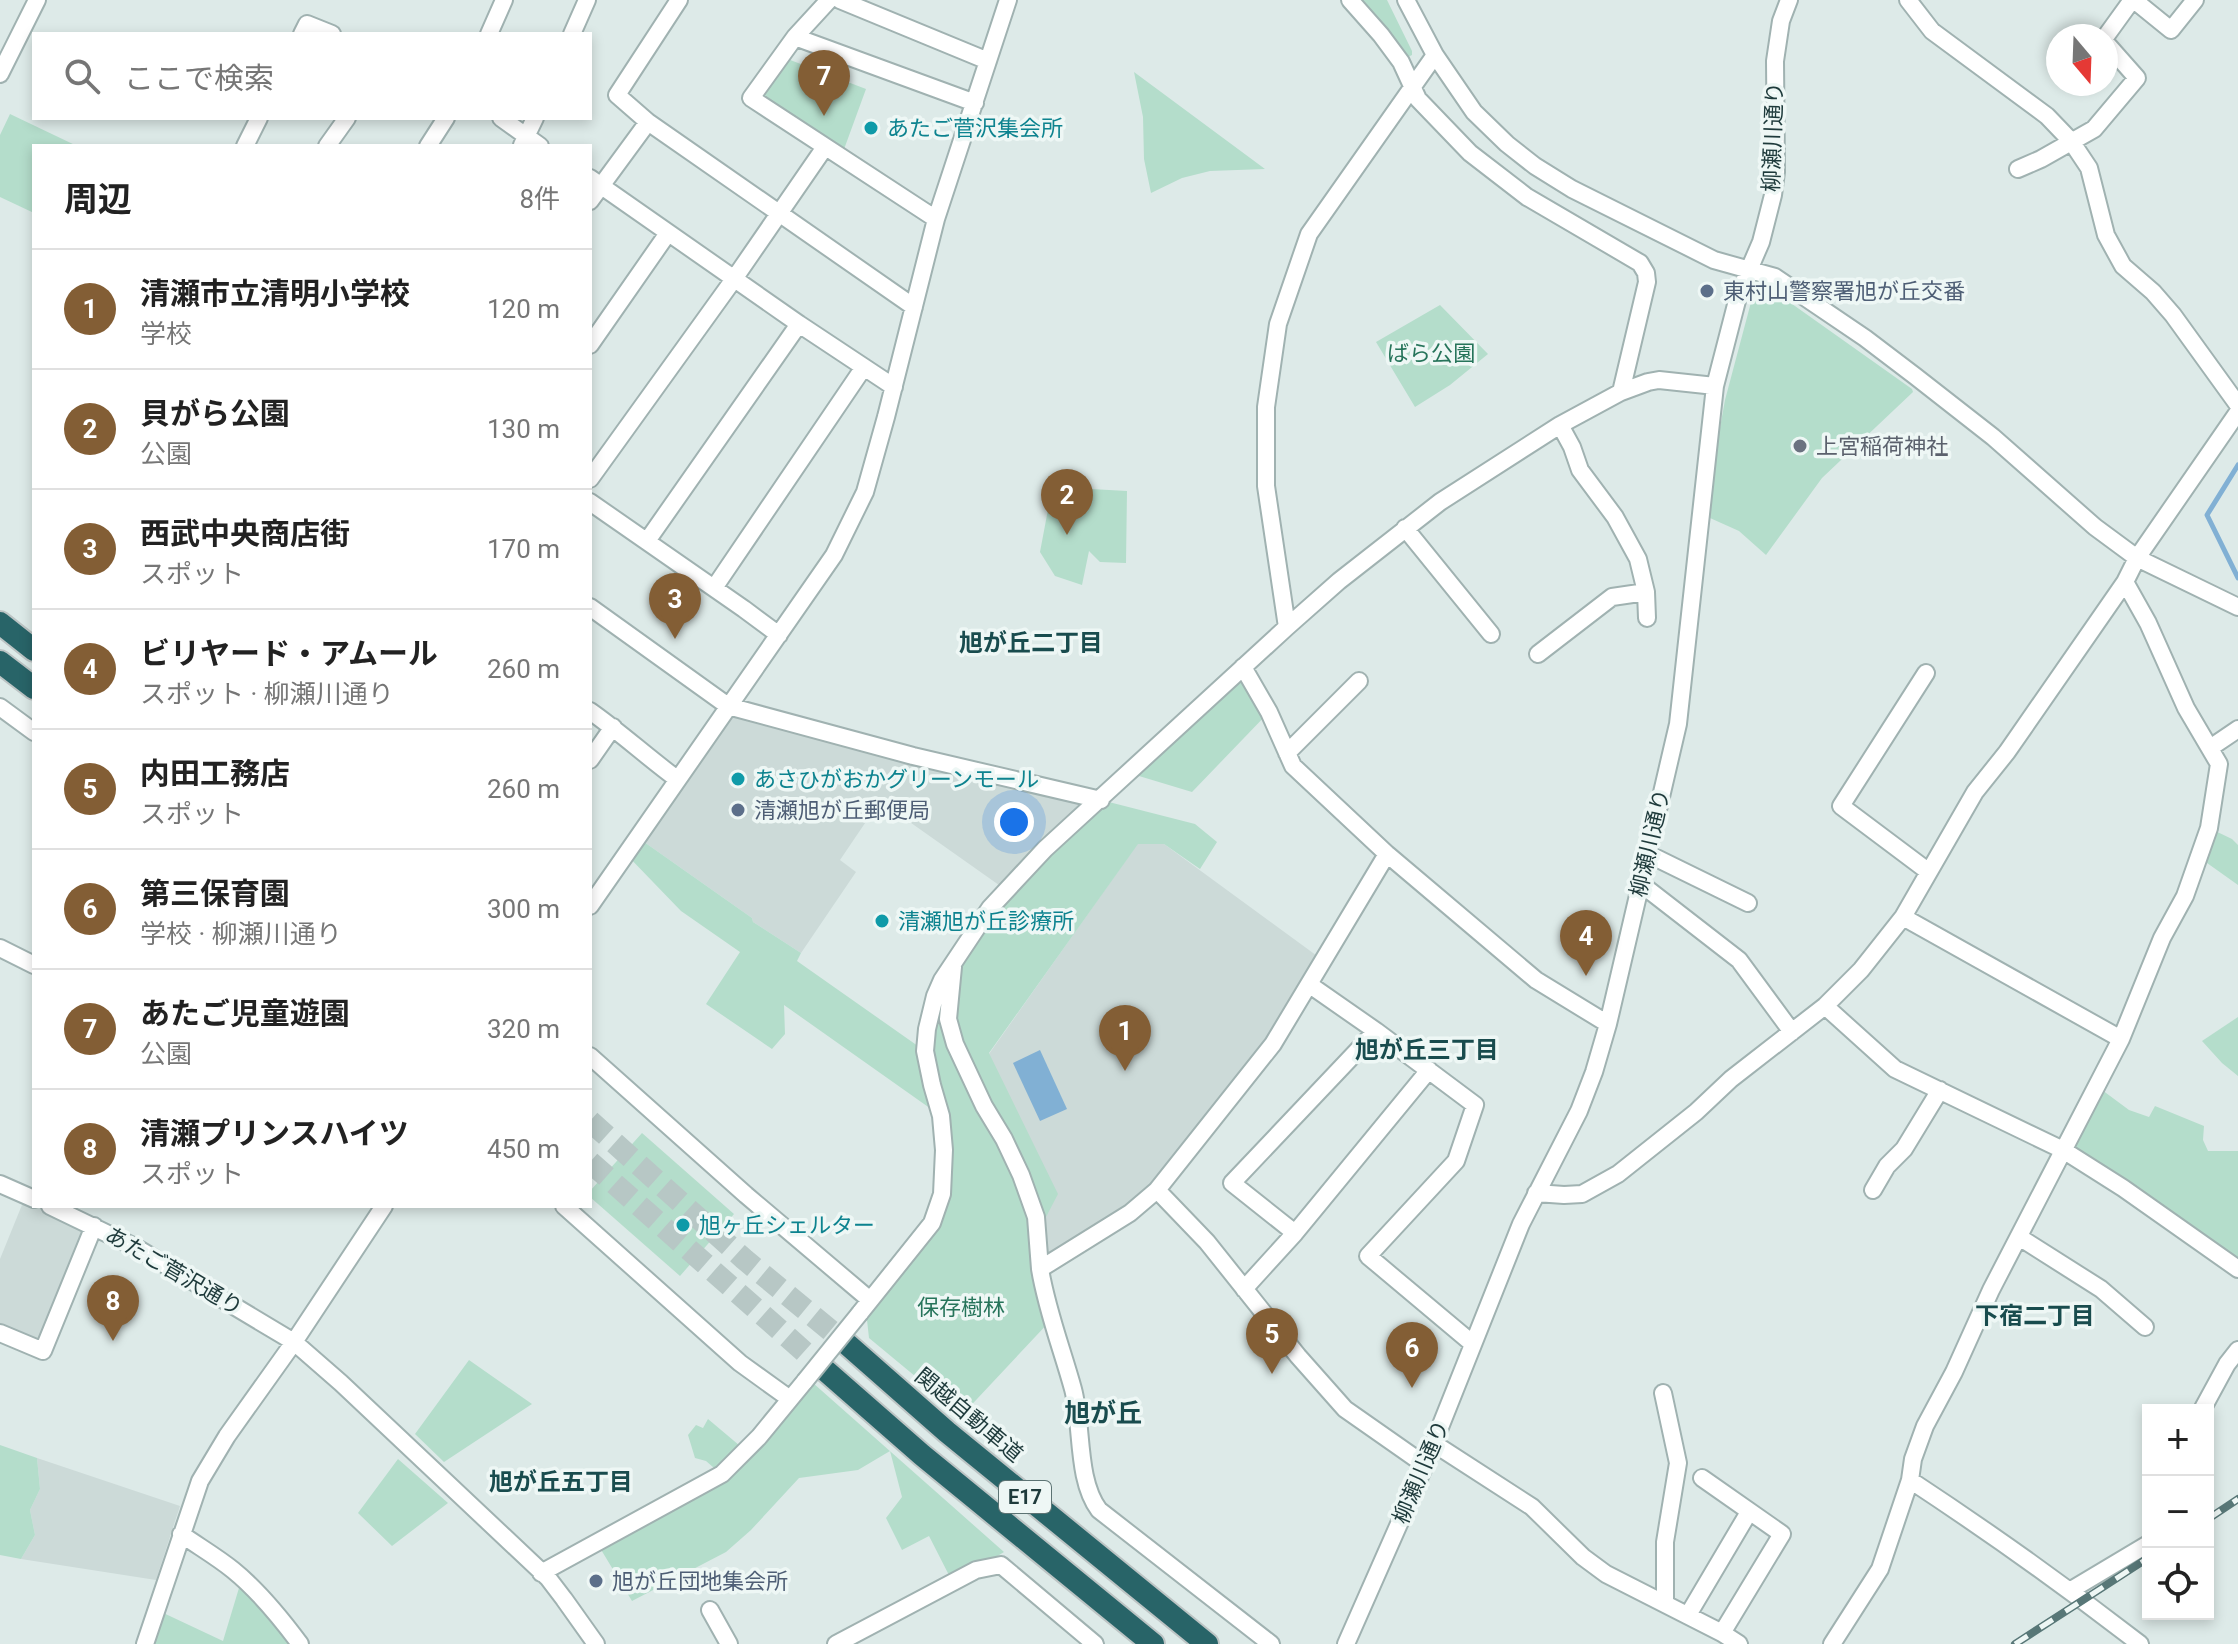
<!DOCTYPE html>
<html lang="ja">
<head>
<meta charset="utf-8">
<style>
  body { margin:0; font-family:Roboto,"Noto Sans JP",sans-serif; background:#f2f2f2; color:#222 }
  .controls { position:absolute; right:24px; bottom:24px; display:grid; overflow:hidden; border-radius:0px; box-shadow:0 4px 12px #0003 }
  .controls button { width:72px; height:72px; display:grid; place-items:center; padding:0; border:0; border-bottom:2px solid #e0e0e0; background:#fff; color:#222; font:40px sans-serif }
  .compass { position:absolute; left:2046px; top:24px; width:72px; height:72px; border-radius:50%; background:#fff; box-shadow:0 4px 12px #0003; rotate:161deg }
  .you { position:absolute; left:1014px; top:822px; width:28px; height:28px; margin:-20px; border:6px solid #fff; border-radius:50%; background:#1a73e8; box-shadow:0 0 0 12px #1a73e833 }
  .badge { display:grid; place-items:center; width:52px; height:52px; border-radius:50%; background:#835e35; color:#fff; font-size:26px; font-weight:700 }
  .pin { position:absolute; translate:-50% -66px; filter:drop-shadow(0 2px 4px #0008) }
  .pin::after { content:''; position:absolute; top:42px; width:28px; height:24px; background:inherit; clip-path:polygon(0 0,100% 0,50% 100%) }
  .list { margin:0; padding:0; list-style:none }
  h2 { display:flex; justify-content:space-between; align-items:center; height:104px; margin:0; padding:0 32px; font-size:34px }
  h2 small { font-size:26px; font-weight:400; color:#767676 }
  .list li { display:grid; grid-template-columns:52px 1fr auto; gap:24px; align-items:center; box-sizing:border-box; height:120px; padding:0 32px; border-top:2px solid #e0e0e0 }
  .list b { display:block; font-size:30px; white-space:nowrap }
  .list p { margin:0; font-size:26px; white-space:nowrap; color:#767676 }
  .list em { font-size:26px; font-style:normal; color:#767676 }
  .icon { flex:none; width:44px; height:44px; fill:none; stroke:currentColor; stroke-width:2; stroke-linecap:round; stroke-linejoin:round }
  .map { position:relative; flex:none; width:2238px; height:1644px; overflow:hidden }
  .search { position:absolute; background:#fff; box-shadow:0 4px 12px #0003; left:32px; top:32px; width:560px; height:88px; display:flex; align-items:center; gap:20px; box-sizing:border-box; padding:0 28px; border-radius:0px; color:#767676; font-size:30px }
  .panel { position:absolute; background:#fff; box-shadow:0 4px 12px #0003; left:32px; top:144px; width:560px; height:1064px; border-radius:0px }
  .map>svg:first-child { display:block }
  .built { fill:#ccdad8 }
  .green { fill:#b4ddcb }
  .water { fill:#81b0d4 }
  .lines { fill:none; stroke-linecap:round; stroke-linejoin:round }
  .stream { stroke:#81b0d4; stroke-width:5 }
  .highway-tunnel { stroke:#b7c7c5; stroke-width:22; stroke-dasharray:22 11; stroke-linecap:butt }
  .minor-casing { stroke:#a0b2b1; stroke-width:20 }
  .highway-casing { stroke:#bcc4c4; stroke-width:26 }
  .minor { stroke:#fff; stroke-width:16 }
  .highway { stroke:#286468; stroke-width:22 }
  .rail-casing { stroke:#587777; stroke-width:8 }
  .rail { stroke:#eef7f5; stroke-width:5; stroke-dasharray:15; stroke-linecap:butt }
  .minor-bridge-casing { stroke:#a0b2b1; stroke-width:20; stroke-linecap:butt }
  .minor-bridge { stroke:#fff; stroke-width:16 }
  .culture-dot { fill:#0f9aa8; stroke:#eef7f5; stroke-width:3 }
  .service-dot { fill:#5c6f8a; stroke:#eef7f5; stroke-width:3 }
  .worship-dot { fill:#6b7280; stroke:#eef7f5; stroke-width:3 }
  .labels { text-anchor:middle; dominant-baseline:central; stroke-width:7; stroke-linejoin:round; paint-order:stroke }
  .shield { fill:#eef7f5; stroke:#5c7373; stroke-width:2 }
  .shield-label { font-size:20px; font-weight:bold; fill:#1e3a3b }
  .culture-label { font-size:22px; fill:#0d838f; stroke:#eef7f5; text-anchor:start }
  .street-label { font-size:22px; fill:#1e3a3b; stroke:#eef7f5 }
  .service-label { font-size:22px; fill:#4e5e75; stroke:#eef7f5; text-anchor:start }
  .park-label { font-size:22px; fill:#26745a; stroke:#eef7f5 }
  .worship-label { font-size:22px; fill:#5b616d; stroke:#eef7f5; text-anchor:start }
  .neighbourhood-label { font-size:24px; font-weight:bold; fill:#194c4e; stroke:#eef7f5 }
  .quarter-label { font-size:26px; font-weight:bold; fill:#194c4e; stroke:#eef7f5 }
</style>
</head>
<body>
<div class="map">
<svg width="2238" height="1644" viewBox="0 0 2238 1644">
  <rect width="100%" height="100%" fill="#ddeae8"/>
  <path class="built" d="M734,703L1101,800L1006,890L880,801L840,860L856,872L801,953L753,922L752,918L637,837Z
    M1138,843L1164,844L1324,961L1157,1190L1040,1269L989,1054Z
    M26,1195L34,1206H50L94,1226L43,1351L0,1333V1259Z
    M37,1458L180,1506L156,1580L21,1559L35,1535L30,1510L40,1489Z"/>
  <path class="green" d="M1359,0H1387L1412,51V55L1408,57L1390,32Z
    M785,58L866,89L843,152L764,98L762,90Z
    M1134,72L1265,169L1210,171L1182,178L1151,193L1144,159L1143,117Z
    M10,114L77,146H34V213L0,197V135Z
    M1764,284L1912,389L1913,392L1822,478L1766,555L1739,531L1710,518L1716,450L1725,400L1754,291Z
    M1440,305L1488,354L1450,385L1415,407L1376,342Z
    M1053,483L1091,489L1127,491L1126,563L1100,562L1089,551L1082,585L1055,576L1040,552Z
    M1243,667L1269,712L1192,792L1129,773Z
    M1101,800L1195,824L1217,842L1200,869L1164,844H1138L989,1053L1058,1194L1046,1217H1037L1051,1320L962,1415L869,1338L867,1320L860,1313L932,1223L941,1116L784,1005L785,1034L772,1049L706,1004L740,952L681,911L625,853L637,837L752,918L753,922L801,953L797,961L925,1051L927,1029L990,908Z
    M2209,828L2232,839L2238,845V885L2200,858Z
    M2238,1017V1076L2222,1063L2202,1041Z
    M2098,1087L2129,1110L2149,1117L2155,1106L2204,1126L2203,1140L2208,1151H2238V1269L2063,1150Z
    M642,1133L734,1214L680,1276L590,1197V1191Z
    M469,1360L532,1404L444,1462L415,1434Z
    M805,1381L813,1383L1004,1552L953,1583L929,1536L902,1550L886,1518L902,1497L890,1451L858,1470L799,1478L751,1530L726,1552L632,1601L597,1543L721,1474L706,1461L695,1458L688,1435L696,1425L703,1428L708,1419L746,1451Z
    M0,1445L37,1458L40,1489L30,1510L35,1535L21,1559L0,1555Z
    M398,1459L448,1503L392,1546L358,1513Z
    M242,1578L300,1644H145L157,1610L223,1641Z"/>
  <path class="water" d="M1040,1050L1067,1109L1040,1121L1013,1063Z"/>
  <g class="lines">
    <path class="stream" d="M2238,465L2207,515L2238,578"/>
    <path class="highway-tunnel" d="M590,1121L744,1259L848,1345
      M590,1162L826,1371"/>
    <defs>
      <path id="minor" d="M679,0L617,95L648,122L914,307
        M829,0L795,37L751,98L936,219
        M840,0L988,61
        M1350,0L1381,35L1401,62L1418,99L1470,153L1527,197L1640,263L1646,273L1647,282L1621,392
        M1406,0L1435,55L1474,112L1507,144L1535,166L1572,189L1714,260L1775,277L1865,338L1915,376L1993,437L2095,527L2137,558L2238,607
        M1908,0L1932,31L2047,116L2071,141L2089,168L2106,235L2123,266L2153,292L2173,315L2238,405
        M2134,0L2171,30L2195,0
        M302,34L307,24L332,34
        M489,34L504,0
        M572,34L587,0
        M2106,36L2132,0
        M795,37L975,103
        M0,74L37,0
        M501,118L540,146
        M522,145L535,118
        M245,146L259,118
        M327,146L347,118
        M428,146L446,118
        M2018,169L2041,159L2094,129L2137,78L2106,43
        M590,178L799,324L894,387
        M590,201L648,122
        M590,345L668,233
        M1560,425L1572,447L1580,470L1615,517L1638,559L1646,592L1647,618
        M590,479L734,279L825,147
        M590,502L744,609L779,635
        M1405,528L1491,634
        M647,541L799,324
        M714,588L864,367
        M590,607L728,706L913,756L1101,800
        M1287,627L1266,486V407L1278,324L1309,234L1435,55
        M1538,654L1612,597L1646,592
        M1243,667L1269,712L1293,766L1387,854L1536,980L1608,1024
        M1926,673L1841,806L1929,872
        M0,707L34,732
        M590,711C620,732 647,757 677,779
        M2210,748L2238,729
        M1287,753L1359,681
        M590,760L613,727
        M1648,854L1748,903
        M1641,884L1739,960L1792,1032
        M590,906L834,555L865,492L886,417L936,219L1008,0
        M1903,917L2121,1039
        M0,948L34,965
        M953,967L948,1019L955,1044L984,1106L1004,1139L1021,1175L1036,1217L1040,1269
        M1310,985L1376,1031L1475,1105L1456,1161L1368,1256L1473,1344
        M1825,1006L1895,1069L2063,1150L2123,1188L2238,1269
        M590,1056L746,1195L870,1300
        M0,1184L34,1199
        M1157,1190L1207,1242L1298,1356L1345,1409L1425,1465
        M1873,1190L1887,1166L1904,1149L1940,1090
        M1536,1193L1564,1195L1582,1194L1618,1174L1696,1112L1731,1079L1825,1006L1861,970L1903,917L1975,792L2007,752L2125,582L2137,558L2238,412
        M50,1206L137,1248L294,1342L341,1383L548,1578L564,1599L596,1644
        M564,1206L740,1363L790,1399
        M1295,1233L1232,1183L1376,1031
        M2019,1237L2101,1289L2145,1327
        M1244,1289L1295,1233L1429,1070
        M860,1313L932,1223L942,1194L944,1150L941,1116L932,1085L925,1051L927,1029L935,996L942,980L990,908L1045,849L1287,627L1339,581L1440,502L1560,425L1621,392L1648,382L1659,380L1715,386
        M0,1333L43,1351L94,1226
        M1663,1393L1678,1463L1665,1542V1604
        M2202,1410L2227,1364L2238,1350
        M1433,1443L1532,1507L1583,1557L1606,1574L1722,1633L1739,1644
        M1702,1478L1782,1534L1722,1633
        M1910,1480C1989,1532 2065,1586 2140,1644
        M181,1534C198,1546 217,1557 233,1570C259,1591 280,1617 300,1644
        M541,1573L722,1474L759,1437L805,1381
        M2071,1590L2148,1544
        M710,1610L729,1644
        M1688,1615L1749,1512
        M145,1644L200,1481L227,1436L294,1342L384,1206
        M836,1644L976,1570L1001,1565L1095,1644
        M1271,1644L1099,1510C1076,1479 1083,1426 1073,1389C1062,1349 1047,1311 1040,1269L1130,1213L1157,1190L1273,1044L1387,854
        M1346,1644L1425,1465L1521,1224L1579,1111L1594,1072L1608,1024L1678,724L1715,386L1739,293L1761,242L1773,195L1776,172L1775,61L1781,21L1789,0
        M1832,1644L1880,1569L1910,1480L1913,1459L1925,1426L1954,1372L1991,1290L2121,1039L2162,938L2185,896L2209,828L2219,764L2186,708L2148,623L2125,582"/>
      <path id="highway" d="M0,623L34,650
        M0,662L34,688
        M848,1345L947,1432L1207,1644
        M826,1371L922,1455L1153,1644"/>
    </defs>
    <use href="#minor" class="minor-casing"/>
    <use href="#highway" class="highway-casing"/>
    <use href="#minor" class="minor"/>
    <use href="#highway" class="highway"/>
    <defs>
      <path id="rail" d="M2208,1519L2238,1499
        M2015,1644L2148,1558"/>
    </defs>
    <use href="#rail" class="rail-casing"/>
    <use href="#rail" class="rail"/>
    <defs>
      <path id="minor-bridge" d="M805,1381L860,1313"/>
    </defs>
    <use href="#minor-bridge" class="minor-bridge-casing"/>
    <use href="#minor-bridge" class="minor-bridge"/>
  </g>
  <g class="culture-dot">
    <circle cx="871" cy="128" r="8"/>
    <circle cx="738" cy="779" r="8"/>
    <circle cx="882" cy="921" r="8"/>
    <circle cx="683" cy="1225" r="8"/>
  </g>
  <g class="service-dot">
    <circle cx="1707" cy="291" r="8"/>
    <circle cx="738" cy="810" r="8"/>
    <circle cx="596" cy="1581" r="8"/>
  </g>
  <circle class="worship-dot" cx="1800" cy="446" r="8"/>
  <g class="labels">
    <rect class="shield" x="999" y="1481" width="52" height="32" rx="6"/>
    <g class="shield-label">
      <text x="1025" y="1497">E17</text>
    </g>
    <g class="culture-label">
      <text x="887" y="128">あたご菅沢集会所</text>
      <text x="754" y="779">あさひがおかグリーンモール</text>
      <text x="898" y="921">清瀬旭が丘診療所</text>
      <text x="699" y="1225">旭ヶ丘シェルター</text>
    </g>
    <g class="street-label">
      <text transform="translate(1773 137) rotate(-88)">柳瀬川通り</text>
      <text transform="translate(1650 843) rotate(-77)">柳瀬川通り</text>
      <text transform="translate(174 1271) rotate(30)">あたご菅沢通り</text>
      <text transform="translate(969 1415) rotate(40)">関越自動車道</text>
      <text transform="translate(1421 1472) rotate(-67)">柳瀬川通り</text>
    </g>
    <g class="service-label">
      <text x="1723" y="291">東村山警察署旭が丘交番</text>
      <text x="754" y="810">清瀬旭が丘郵便局</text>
      <text x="612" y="1581">旭が丘団地集会所</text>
    </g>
    <g class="park-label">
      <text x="1431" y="353">ばら公園</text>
      <text x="961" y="1307">保存樹林</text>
    </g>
    <g class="worship-label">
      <text x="1816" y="446">上宮稲荷神社</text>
    </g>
    <g class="neighbourhood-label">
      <text x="1031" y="643">旭が丘二丁目</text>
      <text x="1427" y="1050">旭が丘三丁目</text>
      <text x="2035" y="1316">下宿二丁目</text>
      <text x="561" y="1482">旭が丘五丁目</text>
    </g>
    <g class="quarter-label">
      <text x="1103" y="1413">旭が丘</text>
    </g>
  </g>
</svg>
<div class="controls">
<button>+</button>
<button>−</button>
<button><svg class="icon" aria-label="locate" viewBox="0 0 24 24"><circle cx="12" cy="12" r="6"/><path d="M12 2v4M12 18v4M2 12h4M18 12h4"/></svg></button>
</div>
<svg class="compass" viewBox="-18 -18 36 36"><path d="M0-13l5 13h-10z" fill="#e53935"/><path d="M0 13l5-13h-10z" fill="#767676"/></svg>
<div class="you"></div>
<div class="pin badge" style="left:1125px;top:1071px">1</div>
<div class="pin badge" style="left:1067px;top:535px">2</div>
<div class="pin badge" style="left:675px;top:639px">3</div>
<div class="pin badge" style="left:1586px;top:976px">4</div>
<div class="pin badge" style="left:1272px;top:1374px">5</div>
<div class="pin badge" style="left:1412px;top:1388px">6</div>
<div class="pin badge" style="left:824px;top:116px">7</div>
<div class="pin badge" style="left:113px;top:1341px">8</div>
<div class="search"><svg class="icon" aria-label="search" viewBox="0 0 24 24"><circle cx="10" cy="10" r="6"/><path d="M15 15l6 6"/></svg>ここで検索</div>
<section class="panel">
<h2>周辺<small>8件</small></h2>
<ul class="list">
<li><span class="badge">1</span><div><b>清瀬市立清明小学校</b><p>学校</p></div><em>120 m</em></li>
<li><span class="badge">2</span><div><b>貝がら公園</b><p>公園</p></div><em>130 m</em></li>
<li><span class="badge">3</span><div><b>西武中央商店街</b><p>スポット</p></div><em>170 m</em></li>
<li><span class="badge">4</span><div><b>ビリヤード・アムール</b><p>スポット · 柳瀬川通り</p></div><em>260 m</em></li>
<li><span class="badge">5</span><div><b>内田工務店</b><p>スポット</p></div><em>260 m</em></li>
<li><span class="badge">6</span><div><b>第三保育園</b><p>学校 · 柳瀬川通り</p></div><em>300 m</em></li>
<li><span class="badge">7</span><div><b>あたご児童遊園</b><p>公園</p></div><em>320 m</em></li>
<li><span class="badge">8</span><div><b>清瀬プリンスハイツ</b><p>スポット</p></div><em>450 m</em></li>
</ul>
</section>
</div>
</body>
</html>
